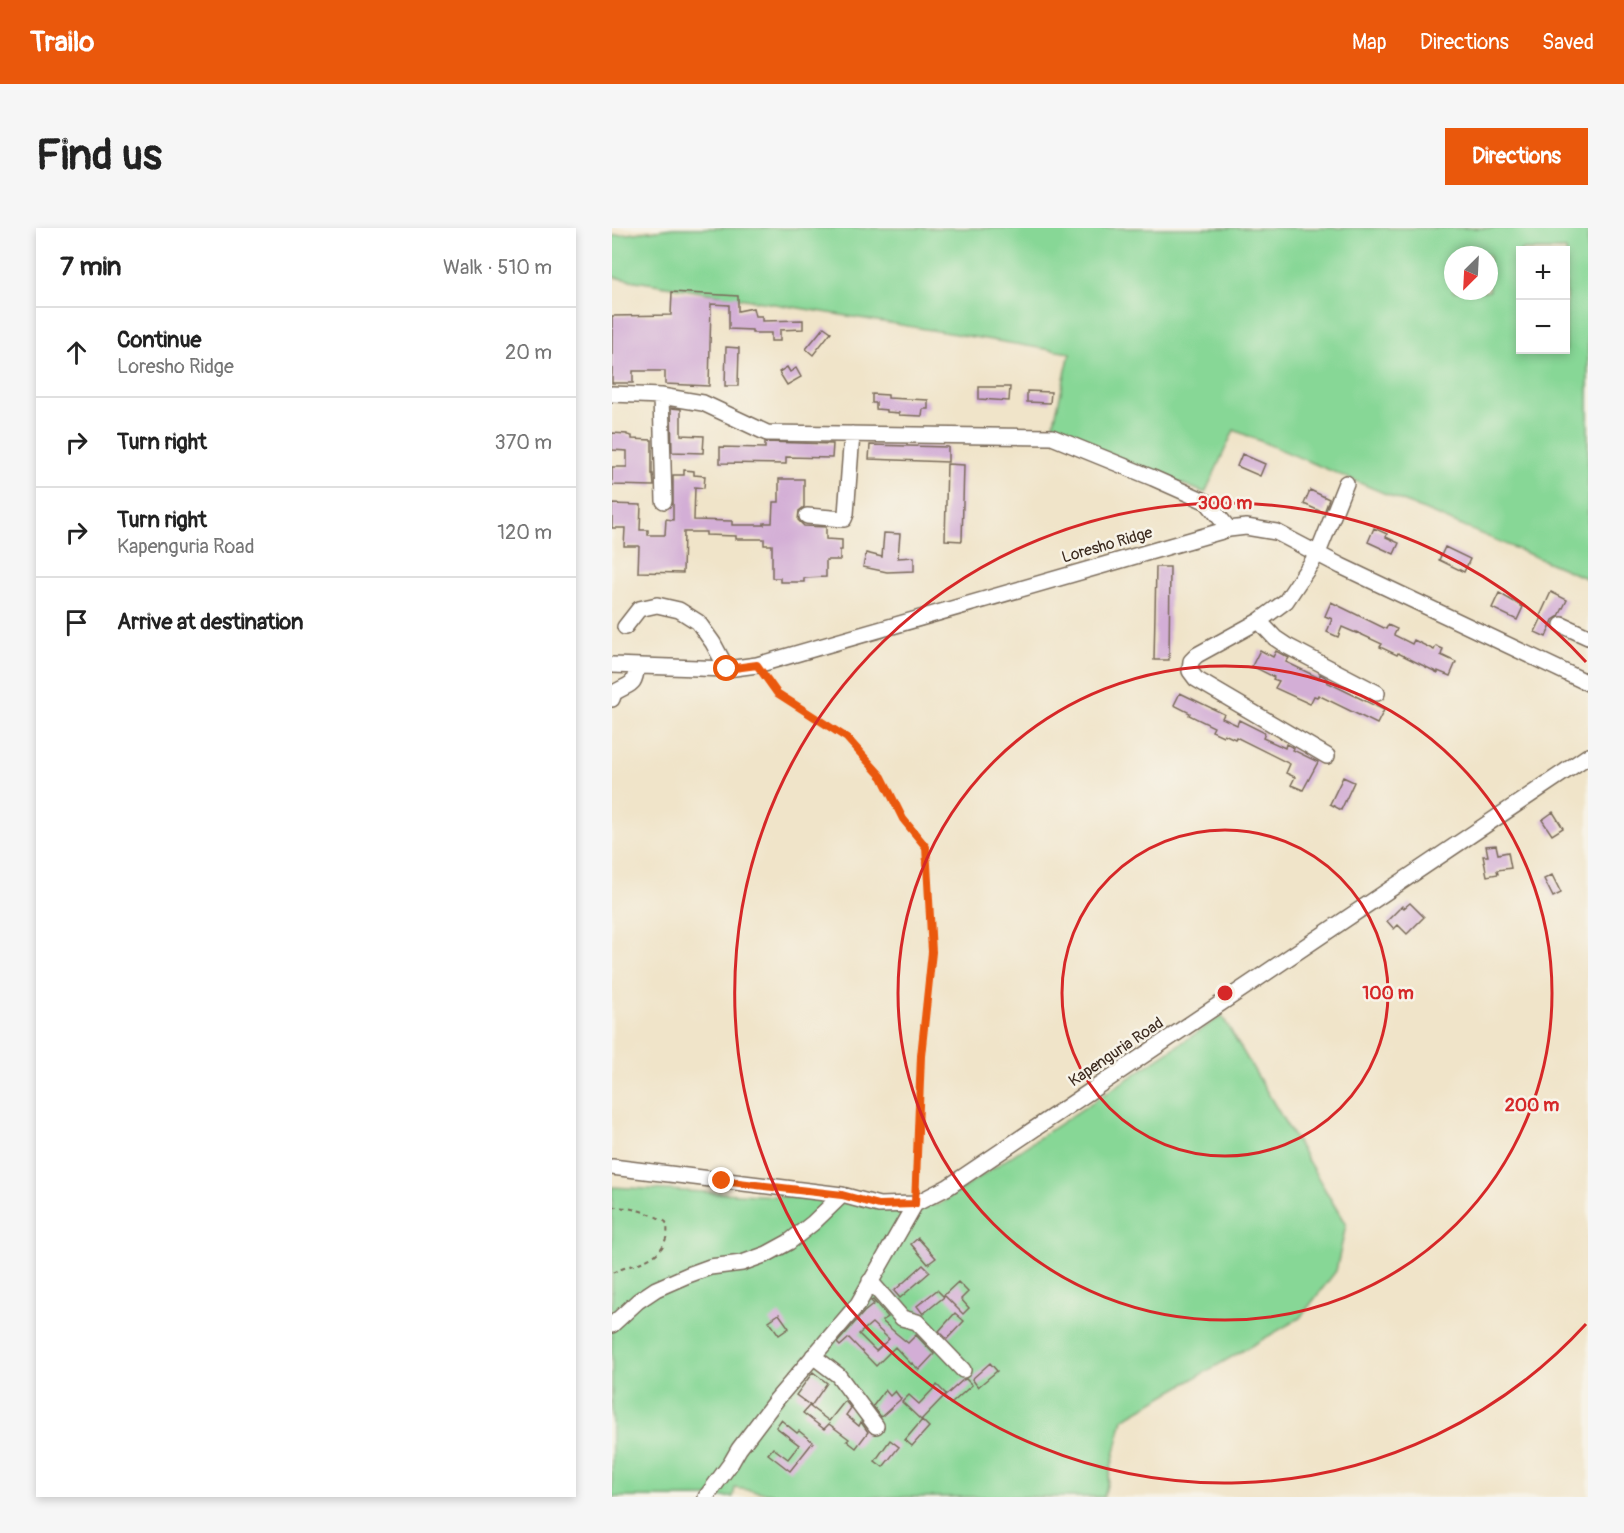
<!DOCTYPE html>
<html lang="en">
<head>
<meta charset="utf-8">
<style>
  body { margin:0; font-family:Pangolin,sans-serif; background:#f6f6f6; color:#222 }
  .controls { position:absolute; right:18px; top:18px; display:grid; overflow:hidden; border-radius:0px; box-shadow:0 3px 9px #0003 }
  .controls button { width:54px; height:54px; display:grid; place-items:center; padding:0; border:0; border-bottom:2px solid #e0e0e0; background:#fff; color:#222; font:30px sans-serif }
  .compass { position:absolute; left:832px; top:18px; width:54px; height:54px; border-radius:50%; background:#fff; box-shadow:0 3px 9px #0003; rotate:204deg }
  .stop { position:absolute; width:18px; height:18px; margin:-14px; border:4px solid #ea580c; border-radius:50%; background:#fff }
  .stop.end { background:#ea580c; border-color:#fff; box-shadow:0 2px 6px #0008 }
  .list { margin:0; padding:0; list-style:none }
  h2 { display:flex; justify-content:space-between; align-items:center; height:78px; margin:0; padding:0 24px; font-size:26px }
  h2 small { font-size:20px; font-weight:400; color:#767676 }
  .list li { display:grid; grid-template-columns:39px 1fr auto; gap:18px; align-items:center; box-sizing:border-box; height:90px; padding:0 24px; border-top:2px solid #e0e0e0 }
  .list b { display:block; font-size:22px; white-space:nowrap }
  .list p { margin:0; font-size:20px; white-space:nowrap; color:#767676 }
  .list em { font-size:20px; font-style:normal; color:#767676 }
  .icon { flex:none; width:33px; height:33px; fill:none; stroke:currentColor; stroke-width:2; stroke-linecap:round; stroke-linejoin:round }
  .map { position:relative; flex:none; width:976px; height:1269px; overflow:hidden; border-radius:0px }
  header { display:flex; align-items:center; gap:36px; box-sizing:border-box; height:84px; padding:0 30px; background:#ea580c; color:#fff }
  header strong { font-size:28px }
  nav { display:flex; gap:33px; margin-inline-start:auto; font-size:21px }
  .intro { display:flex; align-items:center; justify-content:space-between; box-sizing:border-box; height:144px; padding:0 36px }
  h1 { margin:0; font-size:42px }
  .button { padding:15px 27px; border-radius:0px; background:#ea580c; color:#fff; font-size:21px; font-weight:700 }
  main { display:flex; gap:36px; padding:0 36px }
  aside { flex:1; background:#fff; border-radius:0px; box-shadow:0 3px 9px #0003 }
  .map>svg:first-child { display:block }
  .green { fill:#87d796; stroke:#61805a; stroke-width:1.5; fill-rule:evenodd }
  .building { fill:#d3aed6; fill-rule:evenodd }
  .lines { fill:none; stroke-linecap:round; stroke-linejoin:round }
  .minor-casing { stroke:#7a6b5a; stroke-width:18 }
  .path { stroke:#7a6b5a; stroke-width:2; stroke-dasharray:4.5 4.5; stroke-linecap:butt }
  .minor { stroke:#fff; stroke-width:15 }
  .route { stroke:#ea580c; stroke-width:8 }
  .ring { fill:none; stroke:#d62828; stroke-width:3 }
  .labels { text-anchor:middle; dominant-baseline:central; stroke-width:5; stroke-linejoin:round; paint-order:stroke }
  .street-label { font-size:16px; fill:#3b2a1e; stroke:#f7f3e8 }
  .centre { fill:#d62828; stroke:#f7f3e8; stroke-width:3 }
  .ring-label { font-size:18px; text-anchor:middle; font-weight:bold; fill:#d62828; stroke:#f7f3e8; stroke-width:5; stroke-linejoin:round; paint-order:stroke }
</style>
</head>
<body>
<header>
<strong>Trailo</strong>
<nav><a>Map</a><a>Directions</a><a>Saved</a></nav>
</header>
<div class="intro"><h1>Find us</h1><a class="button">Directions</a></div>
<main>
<aside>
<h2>7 min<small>Walk · 510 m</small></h2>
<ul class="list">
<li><svg class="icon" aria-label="ahead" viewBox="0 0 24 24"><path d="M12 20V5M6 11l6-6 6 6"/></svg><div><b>Continue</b><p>Loresho Ridge</p></div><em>20 m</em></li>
<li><svg class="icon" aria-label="right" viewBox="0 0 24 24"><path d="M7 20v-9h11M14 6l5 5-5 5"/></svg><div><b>Turn right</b></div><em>370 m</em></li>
<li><svg class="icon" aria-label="right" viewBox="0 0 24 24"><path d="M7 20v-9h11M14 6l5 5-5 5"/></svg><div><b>Turn right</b><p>Kapenguria Road</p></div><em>120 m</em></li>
<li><svg class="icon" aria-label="arrive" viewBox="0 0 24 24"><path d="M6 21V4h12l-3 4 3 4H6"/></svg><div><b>Arrive at destination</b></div></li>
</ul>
</aside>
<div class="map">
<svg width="976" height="1269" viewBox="0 0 976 1269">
  <rect width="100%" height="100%" fill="#f7f3e8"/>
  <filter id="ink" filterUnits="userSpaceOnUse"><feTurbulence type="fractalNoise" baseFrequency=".0167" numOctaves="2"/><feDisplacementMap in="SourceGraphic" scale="12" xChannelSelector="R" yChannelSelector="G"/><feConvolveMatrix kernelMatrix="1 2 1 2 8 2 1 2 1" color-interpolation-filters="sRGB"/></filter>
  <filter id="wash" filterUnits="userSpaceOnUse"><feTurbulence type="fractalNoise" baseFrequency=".008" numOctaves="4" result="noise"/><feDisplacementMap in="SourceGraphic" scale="24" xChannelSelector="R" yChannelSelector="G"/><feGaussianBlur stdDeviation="1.35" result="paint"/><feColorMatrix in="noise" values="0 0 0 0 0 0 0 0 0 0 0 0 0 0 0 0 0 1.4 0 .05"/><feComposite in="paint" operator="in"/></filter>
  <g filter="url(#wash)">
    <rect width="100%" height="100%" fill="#f0e4c9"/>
    <path class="green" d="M61,0H976V351L622,202L593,265L440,203L458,125L0,49V8ZM909,22H954V122H909ZM841,27H877V63H841Z
      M610,788L734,997L724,1043L688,1090L511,1191L492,1269H182L123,1260L121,1269H0V959L326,977Z"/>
    <g id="blocks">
      <path class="building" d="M60,64L126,68V83L141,80L143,88H150V93L191,92V101L168,102V113H159V105H140V102L117,101V77L99,76L97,158L53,156V143H21V155H0V88L59,87Z
        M212,99L219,104L201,127L194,121Z
        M114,119L127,120L126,158H113Z
        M175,139L178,144L184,140L189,149L175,157L167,144Z
        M367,159H398L397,173L367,171Z
        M415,163L439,164L438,175L415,174Z
        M260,166L276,167V170L316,172V181H311L310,188L287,187V185L275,184V182L264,181V175H260Z
        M59,180L69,181V207L92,208L91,225L60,224Z
        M0,205L15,206V207L20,208V211L40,212V246H41L42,258L0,257V239H15V223L0,222Z
        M153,214L221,216L220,230L174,229V236L108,235V219L153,220Z
        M258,217L336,219V234L257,231Z
        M630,226L653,236L648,248L625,238Z
        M335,236L352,237L350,313L333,312Z
        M72,242L82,243V247L93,248L92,260L83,259L82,292L120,293V297H152V295H160L161,274H167V251H192V279L187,283L186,292L192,298L214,299V311L230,312V322H228V332H214V349L192,350V354H168V350H160V317H152V311H124V308L94,307V304H72L71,345L26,344L27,318H12L13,300H0V276L29,277L28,302H36V307H53L54,291L61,292V247H72Z
        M698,262L717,271L712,285L692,276Z
        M762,300L775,306L774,309L787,315L782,326L756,314Z
        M272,305L288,306L286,330L302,329V343L275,344L251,339L254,325L270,329Z
        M833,319L858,331L852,344L827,332Z
        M544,339H558L557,432H542Z
        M939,364L955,372L947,388L941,392L934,409L923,404L930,389L928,388Z
        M887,365L911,379L905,392L880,380Z
        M719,374L774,401L776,397L785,401L782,407L800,416L802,412L822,422L824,418L831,421L829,427L844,434L838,448L826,443V445L786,425L785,427L768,419L770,416L744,404V405L730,399L726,409L715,404L720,391L713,388Z
        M648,422L661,429L664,423L677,430L674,434L707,450L708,446L716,451L715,454L772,482L765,496L706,467L705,469L702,468L698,476L663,460L667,453L661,451L662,449L640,438Z
        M568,465L612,486L610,490L625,497L627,492L653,505L651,510L673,520L674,516L682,520L681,522L706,534L691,562L679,557L683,549L674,545L678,536L624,509L623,511L612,506L611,508L600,503L602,499L577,487L578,485L562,477Z
        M731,549L742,554L729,582L718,576Z
        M941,584L951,600L940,607L930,592Z
        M884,617L886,626L896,624L899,640L885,642L886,646L875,648L871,628H876L874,618Z
        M940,647L949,665L941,669L932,651Z
        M798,675L812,689L795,706L786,697L782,701L775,693L790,678L792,680Z
        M306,1010L324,1030L316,1036L299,1016Z
        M311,1037L318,1044L288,1070L282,1063Z
        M346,1054L356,1064L349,1071L357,1080L351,1086L332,1067Z
        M325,1062L332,1069L311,1086L305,1078Z
        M261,1072L276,1089L270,1093L285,1106L296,1115L304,1107L322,1126L307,1142L300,1135L299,1136L283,1119L264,1138L237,1110L228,1118L225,1115L252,1084L262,1076L259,1073ZM260,1095L277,1111L264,1123L247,1106Z
        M343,1085L352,1093L335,1111L327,1103Z
        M167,1086L177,1100L167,1107L157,1093Z
        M378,1135L385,1143L366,1159L360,1151Z
        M201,1144L215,1155L199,1178L184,1167Z
        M354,1151L360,1157L339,1176L332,1169L351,1152Z
        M325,1157L334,1166L309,1192L290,1174L297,1167L307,1176Z
        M273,1162L278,1168L283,1163L289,1171L269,1189L261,1178Z
        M233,1173L239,1180L234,1187L247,1198L249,1194L256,1204L244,1220L235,1213L237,1211L217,1196L212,1201L191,1185L197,1178L217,1193Z
        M169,1192L185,1205L187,1203L201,1214L178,1243L156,1226L161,1220L176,1231L187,1217L164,1199Z
        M310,1192L317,1199L300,1218L293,1212Z
        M278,1212L287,1219L271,1239L263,1233Z"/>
    </g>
  </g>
  <g filter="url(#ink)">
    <use href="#blocks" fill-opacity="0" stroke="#7a6b5a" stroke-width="1.5"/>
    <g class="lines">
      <defs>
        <path id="minor" d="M0,166L49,168L91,175L155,205L440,209L541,250L595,274L617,301
          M49,168L52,273
          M195,288L232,291L234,286L240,206
          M647,393L663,410L675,418L765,465
          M950,397L976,409
          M13,399L27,381L45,377L67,382L86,394L101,415L115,441
          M0,437L115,441L145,437L617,301L634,299L664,304L729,338L976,455
          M0,471L2,465C19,454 22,460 25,438
          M715,528L584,451L578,443L579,433L585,427L647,393L674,373L706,325L734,255
          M0,939L230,967L267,977L303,976L336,959L976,528
          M258,1053L290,1090L305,1094L351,1142
          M0,1097L26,1073L44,1061L76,1047L98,1039L130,1035L155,1026L177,1014L201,995L230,967
          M201,1128L226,1147L264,1198
          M94,1269L119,1235L127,1221L165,1171L246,1076L303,976"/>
      </defs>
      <use href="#minor" class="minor-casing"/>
      <path class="path" d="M152,447L166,465L235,510L270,549L291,591L314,619L320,724L309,827L303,962
        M0,979C19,979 37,984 54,994C56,1001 56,1006 53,1013C46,1034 18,1036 0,1045"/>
      <use href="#minor" class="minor"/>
    </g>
  </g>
  <g class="lines" filter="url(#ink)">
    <path class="route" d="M110,953L230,967L267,977L303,976L309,828L320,724L314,619L291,591L270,549L235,510L165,465L145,437L115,441"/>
  </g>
  <g class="ring">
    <circle cx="613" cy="765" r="163"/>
    <circle cx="613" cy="765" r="327"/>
    <path d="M974 1096A490 490 0 1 1 974 434"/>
  </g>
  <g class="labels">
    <g class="street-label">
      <text transform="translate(495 317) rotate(-16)">Loresho Ridge</text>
      <text transform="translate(504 824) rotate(-34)">Kapenguria Road</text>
    </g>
  </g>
  <circle cx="613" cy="765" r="9" class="centre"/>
  <g class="ring-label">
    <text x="613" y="281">300 m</text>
    <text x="776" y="771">100 m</text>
    <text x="920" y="883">200 m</text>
  </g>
</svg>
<div class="controls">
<button>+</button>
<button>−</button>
</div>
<svg class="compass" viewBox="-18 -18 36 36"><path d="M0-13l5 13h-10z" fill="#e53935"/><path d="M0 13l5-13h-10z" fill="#767676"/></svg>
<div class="stop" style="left:115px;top:441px"></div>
<div class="stop end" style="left:110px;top:953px"></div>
</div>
</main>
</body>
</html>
